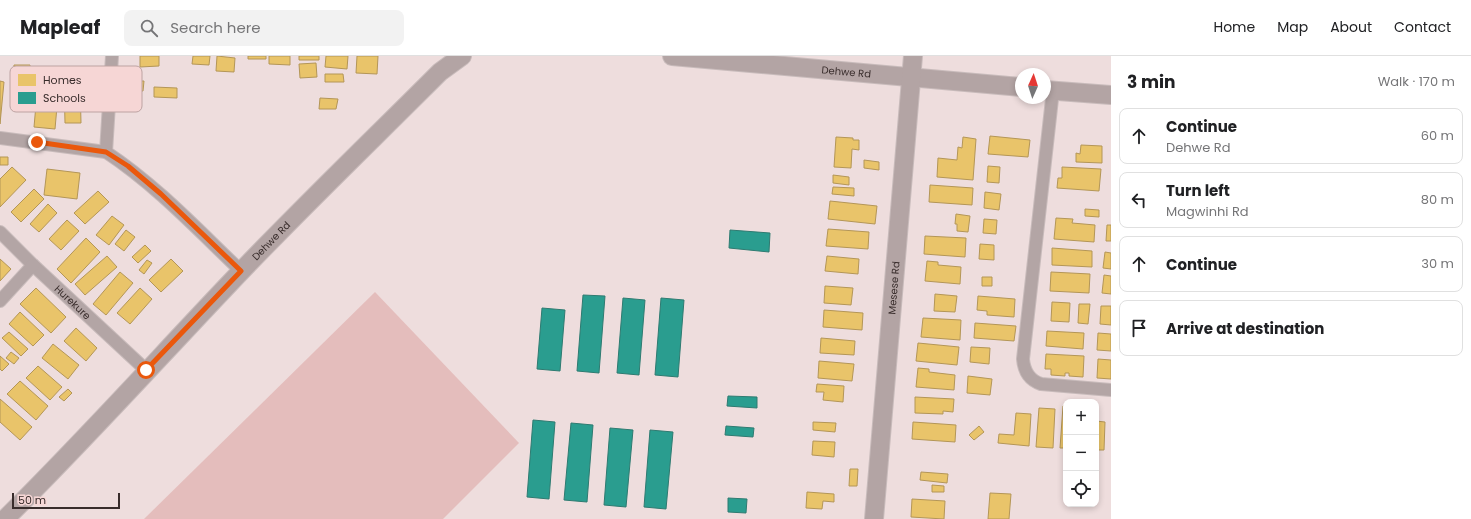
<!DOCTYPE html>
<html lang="en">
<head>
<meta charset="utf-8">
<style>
  body { margin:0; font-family:Poppins,sans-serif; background:#f2f2f2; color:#202124 }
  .controls { position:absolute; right:12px; bottom:12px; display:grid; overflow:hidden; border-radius:8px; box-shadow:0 2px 6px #0003 }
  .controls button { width:36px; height:36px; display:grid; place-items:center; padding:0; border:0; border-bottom:1px solid #e0e0e0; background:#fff; color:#202124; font:20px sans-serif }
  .compass { position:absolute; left:1015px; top:12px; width:36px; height:36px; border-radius:50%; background:#fff; box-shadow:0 2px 6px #0003; rotate:3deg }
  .scale { position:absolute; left:12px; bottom:10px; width:108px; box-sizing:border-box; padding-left:4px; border:2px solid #382c2b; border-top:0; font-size:11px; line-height:14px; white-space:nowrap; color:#382c2b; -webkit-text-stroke:3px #f6d6d5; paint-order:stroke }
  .stop { position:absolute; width:12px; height:12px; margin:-9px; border:3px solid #ea580c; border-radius:50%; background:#fff }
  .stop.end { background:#ea580c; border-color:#fff; box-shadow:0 1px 4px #0008 }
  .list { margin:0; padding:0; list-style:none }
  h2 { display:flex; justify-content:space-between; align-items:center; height:52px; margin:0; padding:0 16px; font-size:17px }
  h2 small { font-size:13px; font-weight:400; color:#757577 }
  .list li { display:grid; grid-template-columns:26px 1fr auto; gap:12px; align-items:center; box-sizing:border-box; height:56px; margin:0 8px 8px; padding:0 8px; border:1px solid #e0e0e0; border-radius:8px }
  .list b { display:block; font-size:15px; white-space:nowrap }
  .list p { margin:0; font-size:13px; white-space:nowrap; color:#757577 }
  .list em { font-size:13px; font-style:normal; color:#757577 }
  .icon { flex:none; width:22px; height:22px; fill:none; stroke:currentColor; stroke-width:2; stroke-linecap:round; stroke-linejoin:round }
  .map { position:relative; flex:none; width:1111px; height:463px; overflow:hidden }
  header { display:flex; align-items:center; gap:24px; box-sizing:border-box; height:56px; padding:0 20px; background:#fff; border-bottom:1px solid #e0e0e0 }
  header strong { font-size:19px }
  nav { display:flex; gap:22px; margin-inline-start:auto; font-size:14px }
  .search { width:280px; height:36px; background:#f2f2f2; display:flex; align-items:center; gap:10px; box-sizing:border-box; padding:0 14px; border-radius:8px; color:#757577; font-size:15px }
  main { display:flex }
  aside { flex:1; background:#fff }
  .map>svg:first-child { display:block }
  .green { fill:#e4bdbc }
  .homes { fill:#e9c46a; stroke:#b49657 }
  .schools { fill:#2a9d8f; stroke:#2e7b71 }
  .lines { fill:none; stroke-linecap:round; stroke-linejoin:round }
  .street-casing { stroke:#c8bbbb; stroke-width:14 }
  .secondary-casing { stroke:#c8bbbb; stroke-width:20 }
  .street { stroke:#b3a5a5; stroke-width:12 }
  .secondary { stroke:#b3a4a4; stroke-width:18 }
  .route { stroke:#ea580c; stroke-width:5 }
  .labels { text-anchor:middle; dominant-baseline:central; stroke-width:4; stroke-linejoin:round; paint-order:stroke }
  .street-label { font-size:10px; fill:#382c2b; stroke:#f6d6d5 }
  .key { fill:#f6d6d5; stroke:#bda3a2; stroke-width:1 }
  .key-label { font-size:11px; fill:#382c2b }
</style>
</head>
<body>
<header>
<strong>Mapleaf</strong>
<div class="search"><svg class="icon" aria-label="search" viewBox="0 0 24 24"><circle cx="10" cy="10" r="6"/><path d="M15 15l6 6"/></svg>Search here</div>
<nav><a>Home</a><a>Map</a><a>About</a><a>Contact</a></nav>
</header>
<main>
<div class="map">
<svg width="1111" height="463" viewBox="0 0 1111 463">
  <rect width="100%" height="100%" fill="#edd"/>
  <path class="green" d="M375,236L519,387L443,463H144Z"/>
  <path class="homes" d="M140,0H159V10L140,11Z
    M193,0H210L209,9L192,8Z
    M217,0L235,2L234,16L216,15Z
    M248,0H266V3H248Z
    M269,0H290V9L269,8Z
    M299,0H319V4H299Z
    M326,0H348L347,13L325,11Z
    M357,0H378L377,18L356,17Z
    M316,7L317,21L300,22L299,8Z
    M14,9H30V25H13Z
    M325,18H343L344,26H325Z
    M0,25L4,26L0,68Z
    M138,25H144L143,35H137Z
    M38,26L59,28L55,73L34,71Z
    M64,26H80L81,67H65Z
    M154,31L177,32V42L154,41Z
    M320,42L338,43L336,53H319Z
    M990,80L1030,84L1028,101L988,98Z
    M836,81L853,82V84H859V94L852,93L851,112L834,111Z
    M963,81L976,83L973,124L937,121L938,102L957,104L958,91L962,92Z
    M1081,89L1102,90V107L1076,106V97L1080,98Z
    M0,101H8V109H0Z
    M864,104L879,106V114L864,112Z
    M988,110L1000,111L999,127L987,126Z
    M12,111L26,124L0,151V123Z
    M1062,111L1101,113L1099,135L1057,132L1058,122H1062Z
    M47,113L80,117L77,143L44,139Z
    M833,119L849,121V129L833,127Z
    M930,129L973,132L972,149L929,146Z
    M833,131L854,132V140L832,138Z
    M34,133L44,143L21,166L11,156Z
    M98,135L109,146L85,168L74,157Z
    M985,136L1001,138L999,154L984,152Z
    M830,145L877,150L875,168L828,163Z
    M48,148L57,157L39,176L30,168Z
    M1085,153L1099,154V161L1085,160Z
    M956,158L970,160L968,176L957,175V168H955Z
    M112,160L124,169L109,189L96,179Z
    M1056,162L1073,163L1072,167L1095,169L1094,186L1054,183Z
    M984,163L997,164L996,178L983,177Z
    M67,164L79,175L61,194L49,183Z
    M1107,169H1111V185H1106Z
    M828,173L869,176L868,193L826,190Z
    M126,174L135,181L124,195L115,188Z
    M925,180L966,182L965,201L924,198Z
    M86,182L100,196L71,227L57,213Z
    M980,188L994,189V204L979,203Z
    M145,189L151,195L138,207L132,201Z
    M1052,192L1092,195V211L1052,209Z
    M1105,196L1111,197V213L1103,212Z
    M107,200L117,211L85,239L75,228Z
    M827,200L859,203L858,218L825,215Z
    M0,203L11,213L0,225Z
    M171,203L183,215L161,236L149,224Z
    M147,204L152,207L144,218L139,214Z
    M927,205L938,206V209L961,211L960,228L925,225Z
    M120,216L133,227L106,259L93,248Z
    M1051,216L1090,218L1089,237L1050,235Z
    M1104,219L1111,220V238L1102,237Z
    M982,221H992V230H982Z
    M825,230L853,232L851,249L824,247Z
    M36,232L66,261L51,277L20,248Z
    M140,232L152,243L130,268L117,257Z
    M935,238L957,240L955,256L934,255Z
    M978,240L1015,243L1014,261L987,259V255L977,254Z
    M1052,246L1070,247L1069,266L1051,265Z
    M1079,248H1090L1088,268L1078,267Z
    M1101,250H1111V269L1100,268Z
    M824,254L863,257L862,274L823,271Z
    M20,256L44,279L33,290L9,268Z
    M923,262L961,264L960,284L921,281Z
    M975,267L1016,270L1014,285L974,282Z
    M76,272L97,292L86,305L64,285Z
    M1047,275L1084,277L1083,293L1046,290Z
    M9,276L28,293L21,300L2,282Z
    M1098,277L1111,278V295L1097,294Z
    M821,282L855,285L854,299L820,297Z
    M918,287L959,291L957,309L916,305Z
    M53,288L79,309L68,323L42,302Z
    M971,291L990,292L989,308L970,306Z
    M11,296L19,302L14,308L6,302Z
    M1046,298L1084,300L1083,321L1069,320V317H1065V320L1051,319V313H1045Z
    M0,300L9,308L2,315L0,313Z
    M1098,303L1111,304V323L1097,322Z
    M819,305L854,308L852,325L818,322Z
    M38,310L62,331L50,344L26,322Z
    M918,312L929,313V316L955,319L954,334L916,331Z
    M968,320L992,323L990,339L967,337Z
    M20,325L48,350L36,364L7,338Z
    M817,328L844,330L843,346L823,344L824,336H816Z
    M68,333L72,337L64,345L59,341Z
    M915,341L954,343L953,356L943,355V358L915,357Z
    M0,343L32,371L20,384L0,366Z
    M1063,350H1066V392H1060Z
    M1039,352L1055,353L1053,392L1036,391Z
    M1016,357L1031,358L1029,390L998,387L999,378L1014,379Z
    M1096,365L1105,366L1104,394H1096Z
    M813,366L836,367L835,376L813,374Z
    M913,366L956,369L955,386L912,383Z
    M979,370L984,376L974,384L969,379Z
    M813,385L835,386L834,401L812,399Z
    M850,413H858L857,430H849Z
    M921,416L948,418L947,427L920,424Z
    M932,429L944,430V436H932Z
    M807,436L834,438V446L823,445L822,453L806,452Z
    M990,437L1011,438L1009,463H988Z
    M912,443L945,445L944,463L911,461Z"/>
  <path class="schools" d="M730,174L770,177L769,196L729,192Z
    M583,239L605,240L599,317L577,315Z
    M623,242L645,244L639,319L617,317Z
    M661,242L684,244L678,321L655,319Z
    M542,252L565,254L560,315L537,313Z
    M728,340L757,341V352L727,350Z
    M533,364L555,366L549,443L527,441Z
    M571,367L593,369L587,446L564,444Z
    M726,370L754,372L753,381L725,379Z
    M610,372L633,374L626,451L604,449Z
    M650,374L673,376L666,453L644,451Z
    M728,442L747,443L746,457L728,456Z"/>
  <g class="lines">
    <defs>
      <g id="street">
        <path d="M112,0L106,96C156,129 198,174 241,215"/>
        <path d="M1053,34L1023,303C1024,315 1029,324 1041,328L1111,334"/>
        <path d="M0,82L106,96"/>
        <path id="s1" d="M0,176L33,209L146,314"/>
        <path d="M0,245L33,209"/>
      </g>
      <g id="secondary">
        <path id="s2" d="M672,0L1021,31"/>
        <path d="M1045,34L1111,39"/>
        <path id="s3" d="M5,463C82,387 154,307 228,229C297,156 369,87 440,16L462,0"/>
        <path id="s4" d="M874,463L913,0"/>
      </g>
    </defs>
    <use href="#street" class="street-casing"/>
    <use href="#secondary" class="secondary-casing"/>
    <use href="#street" class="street"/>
    <use href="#secondary" class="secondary"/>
  </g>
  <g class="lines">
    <path class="route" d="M37,86L106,96L128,110L161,138L241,215L146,314"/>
  </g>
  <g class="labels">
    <g class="street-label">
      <text stroke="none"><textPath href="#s2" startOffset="175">Dehwe Rd</textPath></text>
      <text stroke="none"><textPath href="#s3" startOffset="385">Dehwe Rd</textPath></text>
      <text stroke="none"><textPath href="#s4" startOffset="232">Mesese Rd</textPath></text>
      <text stroke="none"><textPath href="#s1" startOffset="101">Hurekure</textPath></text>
    </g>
  </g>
  <rect x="10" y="10" width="132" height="46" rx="6" class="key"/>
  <rect x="18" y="18" width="18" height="12" fill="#e9c46a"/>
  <rect x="18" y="36" width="18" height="12" fill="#2a9d8f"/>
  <g class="key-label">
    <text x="43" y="28">Homes</text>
    <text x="43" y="46">Schools</text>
  </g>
</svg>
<div class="controls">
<button>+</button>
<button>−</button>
<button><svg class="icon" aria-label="locate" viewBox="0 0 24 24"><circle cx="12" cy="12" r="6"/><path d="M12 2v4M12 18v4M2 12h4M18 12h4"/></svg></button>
</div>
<svg class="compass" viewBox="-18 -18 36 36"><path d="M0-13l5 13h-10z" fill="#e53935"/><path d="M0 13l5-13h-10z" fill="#757577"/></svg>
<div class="scale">50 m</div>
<div class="stop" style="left:146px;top:314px"></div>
<div class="stop end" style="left:37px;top:86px"></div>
</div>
<aside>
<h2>3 min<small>Walk · 170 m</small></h2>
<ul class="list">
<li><svg class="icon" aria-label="ahead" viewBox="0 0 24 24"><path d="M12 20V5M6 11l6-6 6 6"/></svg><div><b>Continue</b><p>Dehwe Rd</p></div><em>60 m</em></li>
<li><svg class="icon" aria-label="left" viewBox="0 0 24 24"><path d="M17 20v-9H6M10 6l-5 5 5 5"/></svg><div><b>Turn left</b><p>Magwinhi Rd</p></div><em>80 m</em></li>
<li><svg class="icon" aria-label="ahead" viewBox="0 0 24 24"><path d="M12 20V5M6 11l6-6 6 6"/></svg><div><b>Continue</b></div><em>30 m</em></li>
<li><svg class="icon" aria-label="arrive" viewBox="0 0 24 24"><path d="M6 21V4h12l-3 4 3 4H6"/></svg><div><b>Arrive at destination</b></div></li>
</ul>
</aside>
</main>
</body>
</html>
